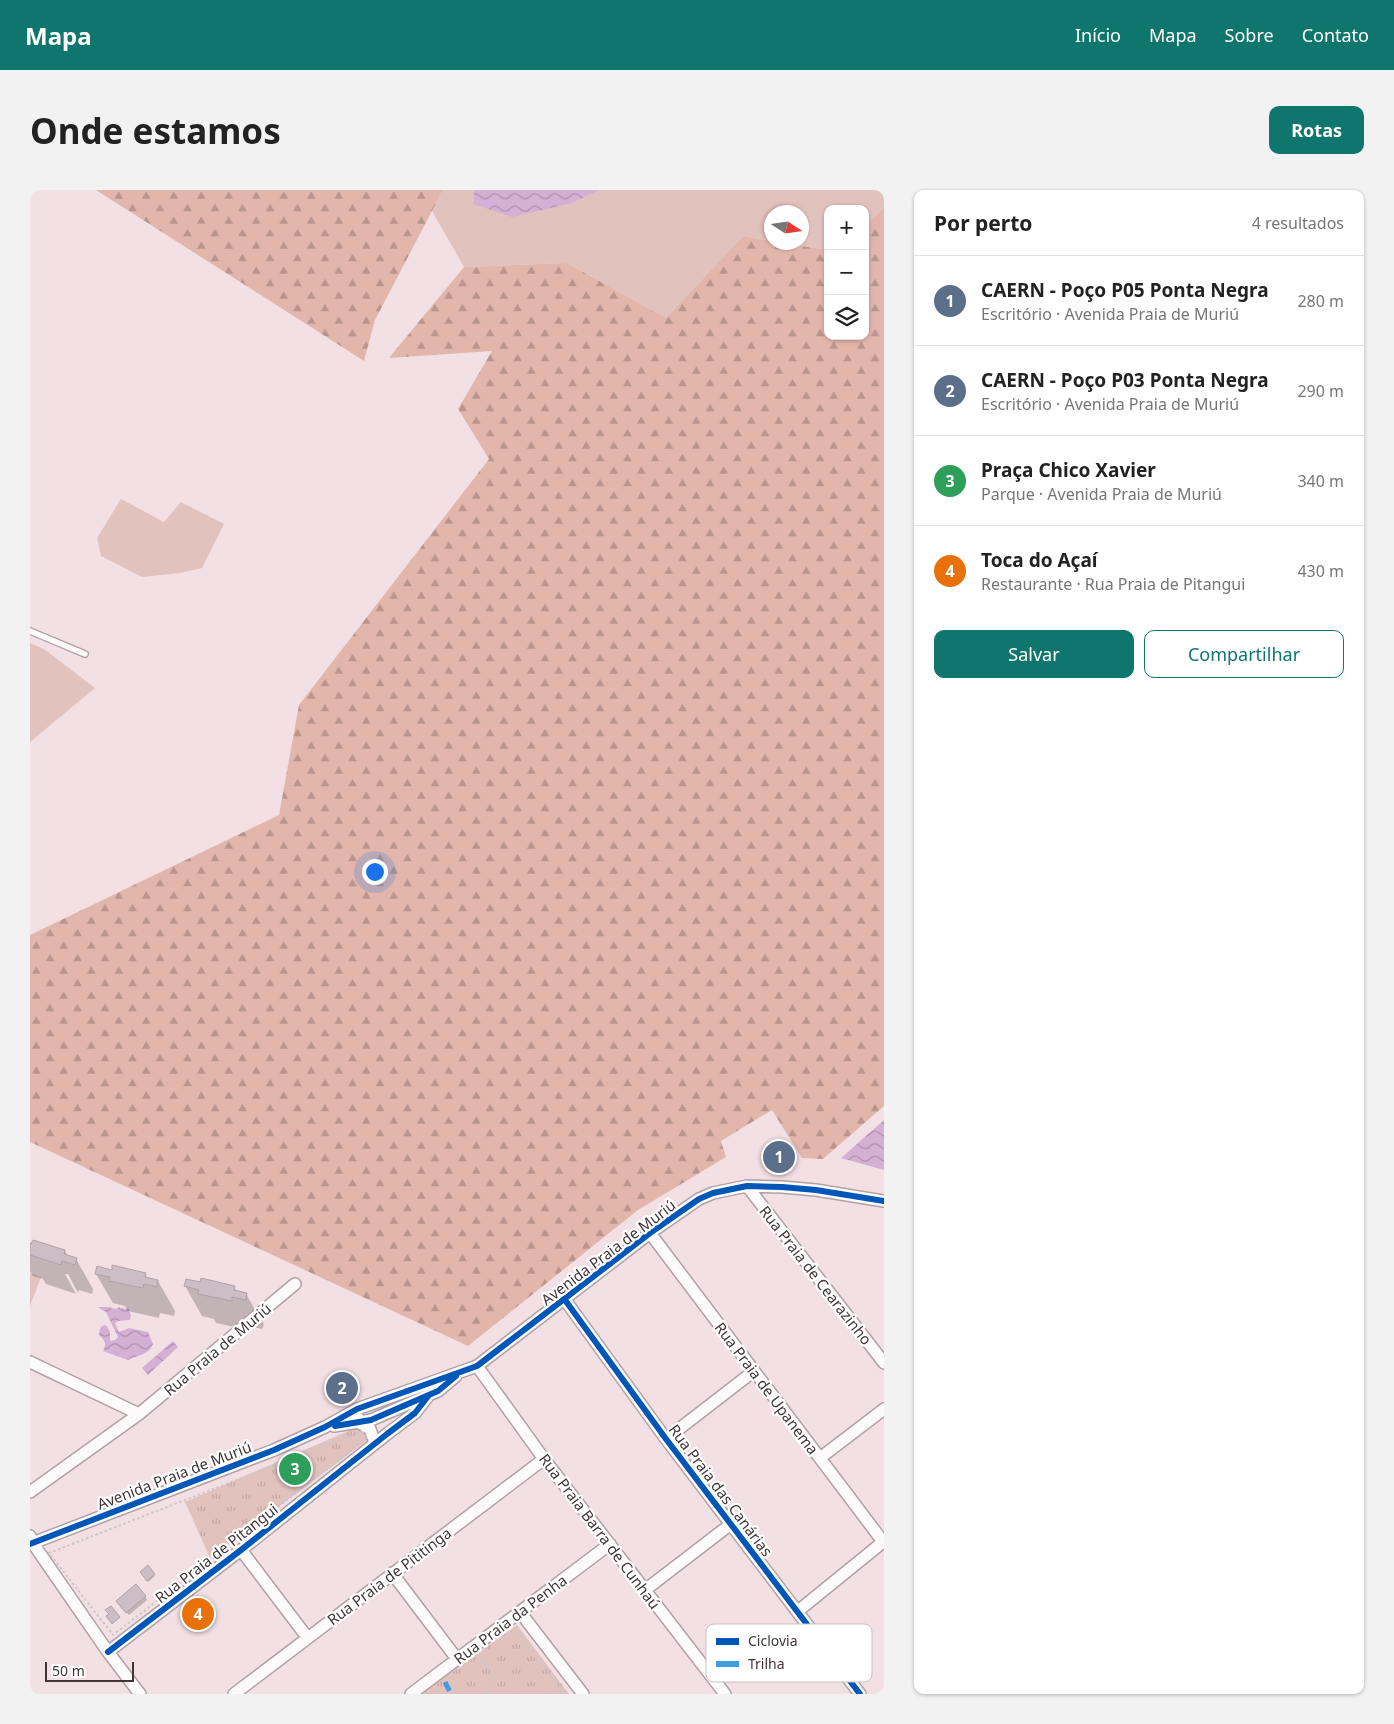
<!DOCTYPE html>
<html lang="pt">
<head>
<meta charset="utf-8">
<style>
  body { margin:0; font-family:"Noto Sans",sans-serif; background:#f2f2f2; color:#222 }
  .controls { position:absolute; right:15px; top:15px; display:grid; overflow:hidden; border-radius:10px; box-shadow:0 1px 4px #0004 }
  .controls button { width:45px; height:45px; display:grid; place-items:center; padding:0; border:0; border-bottom:1px solid #e0e0e0; background:#fff; color:#222; font:25px sans-serif }
  .compass { position:absolute; left:734px; top:15px; width:45px; height:45px; border-radius:50%; background:#fff; box-shadow:0 1px 4px #0004; rotate:102deg }
  .scale { position:absolute; left:15px; bottom:12px; width:89px; box-sizing:border-box; padding-left:5px; border:2px solid #423538; border-top:0; font-size:14px; line-height:18px; white-space:nowrap; color:#423538; -webkit-text-stroke:4px #fff; paint-order:stroke }
  .you { position:absolute; left:344px; top:681px; width:18px; height:18px; margin:-12px; border:4px solid #fff; border-radius:50%; background:#1a73e8; box-shadow:0 0 0 8px #1a73e833 }
  .badge { display:grid; place-items:center; width:32px; height:32px; border-radius:50%; background:#0f766e; color:#fff; font-size:16px; font-weight:700 }
  .pin { position:absolute; translate:-50% -50%; border:2px solid #fff; box-shadow:0 1px 5px #0006 }
  .list { margin:0; padding:0; list-style:none }
  h2 { display:flex; justify-content:space-between; align-items:center; height:65px; margin:0; padding:0 20px; font-size:21px }
  h2 small { font-size:16px; font-weight:400; color:#767676 }
  .list li { display:grid; grid-template-columns:32px 1fr auto; gap:15px; align-items:center; box-sizing:border-box; height:90px; padding:0 20px; border-top:1px solid #e0e0e0 }
  .list b { display:block; font-size:19px; white-space:nowrap }
  .list p { margin:0; font-size:16px; white-space:nowrap; color:#767676 }
  .list em { font-size:16px; font-style:normal; color:#767676 }
  .actions { display:flex; gap:10px; padding:15px 20px }
  .actions a { flex:1; padding:11px 0; border:1px solid #0f766e; border-radius:10px; text-align:center; font-size:18px; color:#0f766e }
  .actions .main { background:#0f766e; color:#fff }
  .icon { flex:none; width:28px; height:28px; fill:none; stroke:currentColor; stroke-width:2; stroke-linecap:round; stroke-linejoin:round }
  .map { position:relative; flex:none; width:854px; height:1504px; overflow:hidden; border-radius:10px }
  header { display:flex; align-items:center; gap:30px; box-sizing:border-box; height:70px; padding:0 25px; background:#0f766e; color:#fff }
  header strong { font-size:24px }
  nav { display:flex; gap:28px; margin-inline-start:auto; font-size:18px }
  .intro { display:flex; align-items:center; justify-content:space-between; box-sizing:border-box; height:120px; padding:0 30px }
  h1 { margin:0; font-size:35px }
  .button { padding:12px 22px; border-radius:10px; background:#0f766e; color:#fff; font-size:18px; font-weight:700 }
  main { display:flex; gap:30px; padding:0 30px }
  aside { flex:1; background:#fff; border-radius:10px; box-shadow:0 1px 4px #0004 }
  .map>svg:first-child { display:block }
  .green { fill:#e2c2bd }
  .forest { fill:url(#forest-firs) }
  .park { fill:url(#park-tufts) }
  .water { fill:url(#water-waves) }
  .shadow { fill:#0003 }
  .building { fill:#ccbec4; stroke:#b0a2a8 }
  .lines { fill:none; stroke-linecap:round; stroke-linejoin:round }
  .lane-casing { stroke:#b0a1a5; stroke-width:8 }
  .street-casing { stroke:#b0a1a5; stroke-width:14 }
  .path { stroke:#ccc6c8; stroke-width:2; stroke-dasharray:2.5 2.5; stroke-linecap:butt }
  .lane { stroke:#fdfafb; stroke-width:5.5 }
  .street { stroke:#fdfafb; stroke-width:11 }
  .quiet { stroke:#3f9de2; stroke-width:5; stroke-dasharray:10 5; stroke-linecap:butt }
  .cycleway-casing { stroke:#fff; stroke-width:9 }
  .cycleway { stroke:#0057b8; stroke-width:6 }
  .labels { text-anchor:middle; dominant-baseline:central; stroke-width:4.5; stroke-linejoin:round; paint-order:stroke }
  .street-label { font-size:15px; fill:#423538; stroke:#fff }
  .key { fill:#fff; stroke:#c6c2c3; stroke-width:1 }
  .key-label { font-size:14px; fill:#423538 }
</style>
</head>
<body>
<header>
<strong>Mapa</strong>
<nav><a>Início</a><a>Mapa</a><a>Sobre</a><a>Contato</a></nav>
</header>
<div class="intro"><h1>Onde estamos</h1><a class="button">Rotas</a></div>
<main>
<div class="map">
<svg width="854" height="1504" viewBox="0 0 854 1504">
  <defs>
    <pattern id="forest-firs" width="22" height="20" patternUnits="userSpaceOnUse" patternTransform="scale(1.25)"><rect width="22" height="20" fill="#e3b6ac"/><path d="M5 1l3.5 6h-7zM16 11l3.5 6h-7z" fill="#ba958d"/></pattern>
    <pattern id="park-tufts" width="24" height="20" patternUnits="userSpaceOnUse" patternTransform="scale(1.25)"><rect width="24" height="20" fill="#e2c2bd"/><path d="M3 7l-1-3M5 7V3M7 7l1-3M15 17l-1-3M17 17v-4M19 17l1-3" fill="none" stroke="#c3a7a3"/></pattern>
    <pattern id="water-waves" width="16" height="10" patternUnits="userSpaceOnUse" patternTransform="scale(1.25)"><rect width="16" height="10" fill="#d4b0d6"/><path d="M0 5q4-4 8 0t8 0" fill="none" stroke="#ae90af"/></pattern>
  </defs>
  <rect width="100%" height="100%" fill="#f3e0e5"/>
  <path class="green" d="M413,0H444L443,14L542,13L570,0H854V17L835,37V19H798V60L752,53L772,52V22H742L741,51L713,46L636,128L537,73L434,77L402,21Z
    M91,309L134,332L151,312L194,334L172,378L150,383L112,387L71,366L67,348Z
    M0,453L14,459L65,498L0,552Z
    M0,1083L11,1087L0,1116Z"/>
  <path class="forest" d="M66,0H413L345,130L334,171Z
    M854,17V916L793,969L772,968L742,920L691,951L696,967L608,1020L438,1156L0,952V745L249,625L269,515L459,269L428,219L462,161L359,168L434,77L537,73L636,128L713,46L741,51L742,52L752,53L798,60V146H835V37Z"/>
  <path class="park" d="M332,1235L343,1246L180,1368L155,1312Z
    M487,1435L539,1504H392Z"/>
  <path class="water" d="M444,0H570L542,13L482,27L443,14Z
    M854,930V980L811,968Z
    M68,1117H78L86,1119L89,1117L91,1119L93,1117L94,1119L98,1118L101,1125L100,1130L88,1131L85,1133L89,1142L99,1138L118,1142L123,1154C118,1166 109,1164 98,1170L73,1161C77,1154 75,1150 69,1145L70,1138L74,1135L77,1136L80,1142V1151L85,1150L88,1147L76,1122Z
    M143,1151L148,1157L118,1185L112,1178Z"/>
  <path class="shadow" d="M0,1054L35,1061L38,1066L46,1069L63,1099L62,1104L49,1100L48,1103L38,1084H35L46,1104L16,1094L13,1089L3,1086L0,1081Z
    M83,1081L115,1084L118,1089L128,1091L145,1121L144,1126L130,1123L129,1128L98,1121L95,1116L83,1113L66,1084Z
    M155,1096L204,1097L207,1102L216,1104L234,1134L232,1139L219,1136L218,1140L186,1133L184,1129L172,1126Z
    M118,1377L125,1386L118,1392L111,1382Z
    M115,1406L117,1410L99,1425L90,1415Z"/>
  <path class="building" d="M738,974H745V980H738Z
    M3,1050L35,1060L34,1064L47,1068L45,1075L32,1071L31,1075L0,1065V1053L1,1054Z
    M82,1075L116,1083L115,1087L128,1090L127,1097L114,1094L113,1098L79,1091L80,1087L65,1084L67,1076L82,1080Z
    M171,1088L205,1096L204,1100L217,1103L216,1110L202,1107V1111L168,1104L169,1100L154,1096L156,1089L170,1092Z
    M118,1375L125,1384L117,1391L110,1382Z
    M106,1394L116,1406L96,1423L86,1411Z
    M81,1416L90,1427L82,1434L76,1426L79,1424L75,1420Z"/>
  <g class="lines">
    <defs>
      <path id="lane" d="M0,441L55,464"/>
      <path id="street" d="M717,996L854,1173
        M620,1043L854,1353
        M535,1110L636,1249L830,1504
        M0,1172L109,1224
        M447,1176L514,1269L695,1504
        M328,1228V1232L340,1239L345,1253
        M304,1236L341,1230L408,1201L426,1186
        M636,1249L724,1181
        M790,1268L854,1219
        M0,1302L109,1224L265,1094
        M0,1346L2,1352L78,1462L110,1504
        M0,1354L244,1260L295,1237L327,1219L447,1176L620,1043L669,1009L683,1003L717,996L752,997L786,1000L854,1011
        M211,1360L277,1447
        M362,1383L427,1469
        M615,1400L701,1334
        M768,1421L853,1352
        M490,1422L553,1504
        M78,1462L211,1360L357,1244L385,1223L399,1205
        M204,1504L514,1269
        M381,1504L580,1354"/>
    </defs>
    <use href="#lane" class="lane-casing"/>
    <use href="#street" class="street-casing"/>
    <path class="path" d="M332,1241L338,1247L83,1445L19,1363Z
      M486,1441L535,1504
      M450,1466C461,1482 463,1485 458,1504"/>
    <use href="#lane" class="lane"/>
    <use href="#street" class="street"/>
    <path class="quiet" d="M415,1492L421,1504"/>
    <defs>
      <path id="cycleway" d="M535,1110L636,1249L830,1504
        M305,1236L341,1230L408,1201L426,1186
        M0,1354L244,1260L295,1237L327,1219L447,1176L620,1043L669,1009L683,1003L717,996L752,997L786,1000L854,1011
        M78,1462L211,1360L357,1244L385,1223L399,1205"/>
    </defs>
    <use href="#cycleway" class="cycleway-casing"/>
    <use href="#cycleway" class="cycleway"/>
  </g>
  <g class="labels">
    <g class="street-label">
      <text transform="translate(578 1062) rotate(-37)">Avenida Praia de Muriú</text>
      <text transform="translate(786 1085) rotate(52)">Rua Praia de Cearazinho</text>
      <text transform="translate(187 1159) rotate(-40)">Rua Praia de Muriú</text>
      <text transform="translate(737 1198) rotate(53)">Rua Praia de Upanema</text>
      <text transform="translate(144 1285) rotate(-21)">Avenida Praia de Muriú</text>
      <text transform="translate(691 1300) rotate(53)">Rua Praia das Canárias</text>
      <text transform="translate(570 1341) rotate(53)">Rua Praia Barra de Cunhaú</text>
      <text transform="translate(186 1363) rotate(-38)">Rua Praia de Pitangui</text>
      <text transform="translate(359 1386) rotate(-37)">Rua Praia de Pititinga</text>
      <text transform="translate(480 1429) rotate(-37)">Rua Praia da Penha</text>
    </g>
  </g>
  <rect x="676" y="1434" width="166" height="58" rx="8" class="key"/>
  <rect x="686" y="1448" width="23" height="7" fill="#0057b8"/>
  <rect x="686" y="1471" width="23" height="6" fill="#3f9de2"/>
  <g class="key-label">
    <text x="718" y="1456">Ciclovia</text>
    <text x="718" y="1479">Trilha</text>
  </g>
</svg>
<div class="controls">
<button>+</button>
<button>−</button>
<button><svg class="icon" aria-label="layers" viewBox="0 0 24 24"><path d="M12 4l9 5-9 5-9-5zM3 14l9 5 9-5"/></svg></button>
</div>
<svg class="compass" viewBox="-18 -18 36 36"><path d="M0-13l5 13h-10z" fill="#e53935"/><path d="M0 13l5-13h-10z" fill="#767676"/></svg>
<div class="scale">50 m</div>
<div class="you"></div>
<div class="pin badge" style="left:749px;top:967px;background:#5c6f8a">1</div>
<div class="pin badge" style="left:312px;top:1198px;background:#5c6f8a">2</div>
<div class="pin badge" style="left:265px;top:1279px;background:#2e9e5b">3</div>
<div class="pin badge" style="left:168px;top:1424px;background:#e8710a">4</div>
</div>
<aside>
<h2>Por perto<small>4 resultados</small></h2>
<ul class="list">
<li><span class="badge" style="background:#5c6f8a">1</span><div><b>CAERN - Poço P05 Ponta Negra</b><p>Escritório · Avenida Praia de Muriú</p></div><em>280 m</em></li>
<li><span class="badge" style="background:#5c6f8a">2</span><div><b>CAERN - Poço P03 Ponta Negra</b><p>Escritório · Avenida Praia de Muriú</p></div><em>290 m</em></li>
<li><span class="badge" style="background:#2e9e5b">3</span><div><b>Praça Chico Xavier</b><p>Parque · Avenida Praia de Muriú</p></div><em>340 m</em></li>
<li><span class="badge" style="background:#e8710a">4</span><div><b>Toca do Açaí</b><p>Restaurante · Rua Praia de Pitangui</p></div><em>430 m</em></li>
</ul>
<div class="actions"><a class="main">Salvar</a><a>Compartilhar</a></div>
</aside>
</main>
</body>
</html>
